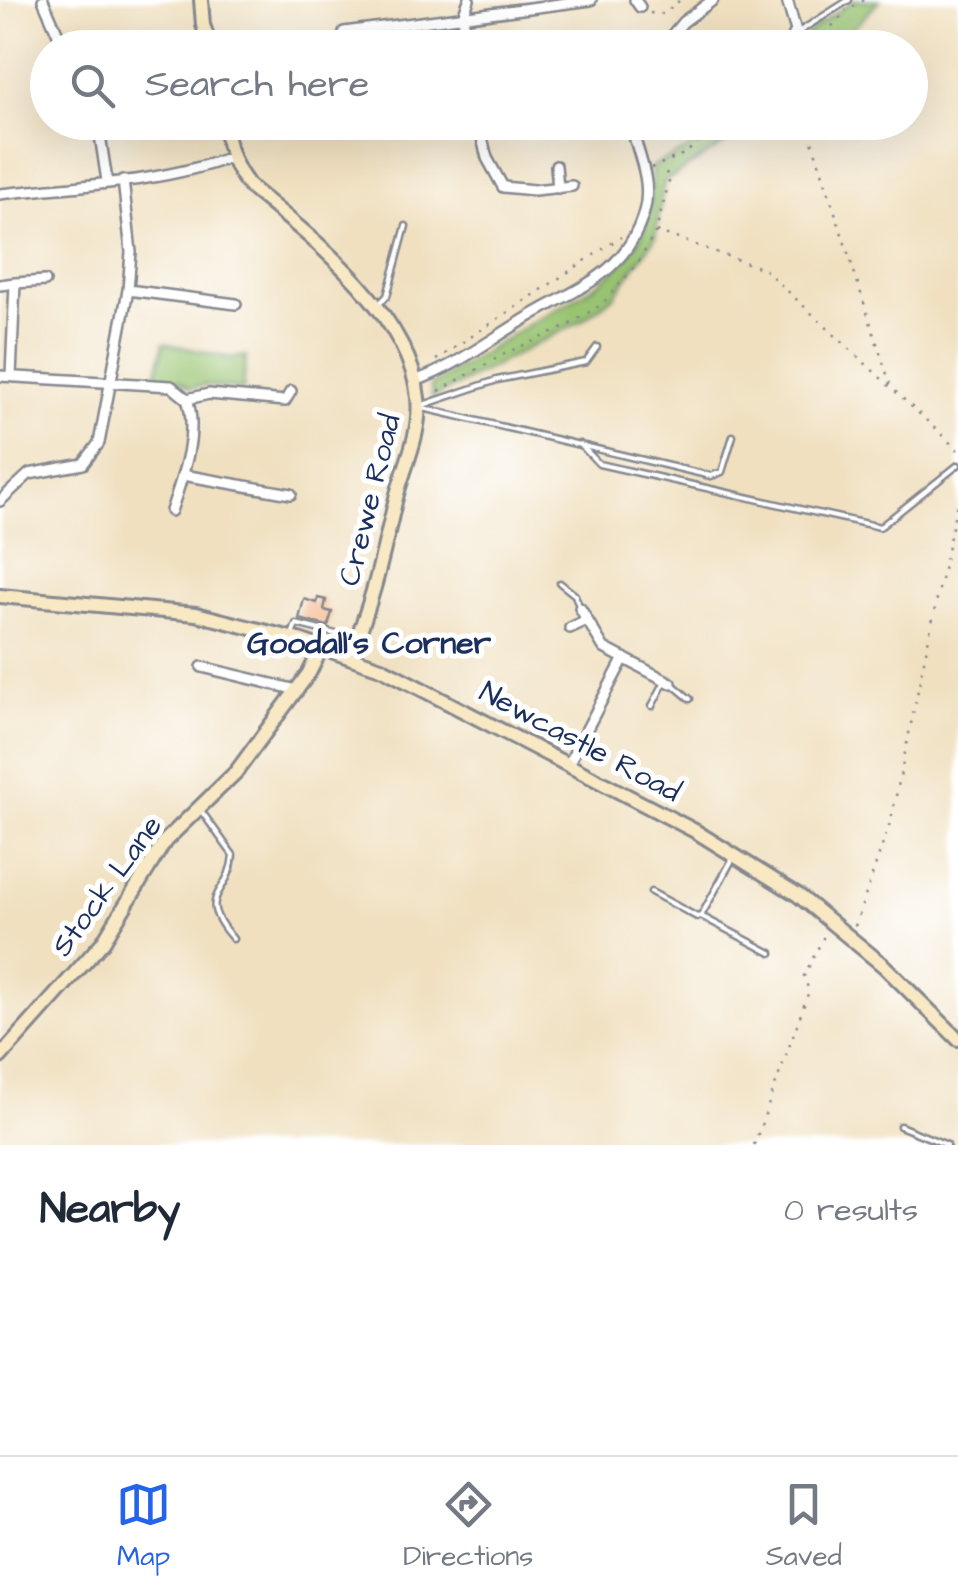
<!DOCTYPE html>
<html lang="en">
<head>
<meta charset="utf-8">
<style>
  body { margin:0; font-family:"Architects Daughter",sans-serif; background:#f2f2f3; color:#1f2937 }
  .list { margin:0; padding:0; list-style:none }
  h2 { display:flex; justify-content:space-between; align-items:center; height:130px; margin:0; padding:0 40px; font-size:42px }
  h2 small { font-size:32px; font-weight:400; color:#747a83 }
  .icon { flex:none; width:55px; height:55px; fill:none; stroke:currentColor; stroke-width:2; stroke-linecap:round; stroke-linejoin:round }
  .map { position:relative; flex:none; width:958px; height:1145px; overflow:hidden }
  .search { position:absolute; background:#fff; box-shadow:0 10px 40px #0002; left:30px; right:30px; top:30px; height:110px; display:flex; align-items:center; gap:25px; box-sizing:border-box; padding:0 35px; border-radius:55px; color:#747a83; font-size:38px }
  .sheet { height:310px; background:#fff }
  nav { display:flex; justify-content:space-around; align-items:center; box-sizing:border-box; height:140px; border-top:2px solid #e0e1e3; background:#fff; font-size:28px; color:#747a83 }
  nav a { display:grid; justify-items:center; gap:5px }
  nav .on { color:#2563eb }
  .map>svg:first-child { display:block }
  .green { fill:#98c370; stroke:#5a7967; stroke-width:2.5 }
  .building { fill:#f5b386 }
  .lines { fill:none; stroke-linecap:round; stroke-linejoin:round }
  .lane-casing { stroke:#86888f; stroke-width:9 }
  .street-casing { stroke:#86888f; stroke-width:14 }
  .secondary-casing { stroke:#86888f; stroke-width:18 }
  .path { stroke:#86888f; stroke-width:2.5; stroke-dasharray:2.5 8; stroke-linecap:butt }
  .lane { stroke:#fff; stroke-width:4 }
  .street { stroke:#fff; stroke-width:9 }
  .secondary { stroke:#f8e8c3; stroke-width:12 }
  .labels { text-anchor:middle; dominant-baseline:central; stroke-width:10; stroke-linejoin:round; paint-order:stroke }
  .street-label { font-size:30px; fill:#1b2f5e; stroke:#fff }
  .neighbourhood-label { font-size:32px; font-weight:bold; fill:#1b2f5e; stroke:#fff }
</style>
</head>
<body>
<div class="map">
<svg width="958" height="1145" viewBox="0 0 958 1145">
  <rect width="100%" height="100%" fill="#fff"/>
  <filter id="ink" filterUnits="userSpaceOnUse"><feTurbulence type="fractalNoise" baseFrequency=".01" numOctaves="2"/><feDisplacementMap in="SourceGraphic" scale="20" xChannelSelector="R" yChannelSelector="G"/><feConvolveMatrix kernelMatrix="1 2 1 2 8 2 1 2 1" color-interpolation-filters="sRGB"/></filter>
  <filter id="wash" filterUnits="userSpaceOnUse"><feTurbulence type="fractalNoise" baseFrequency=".0048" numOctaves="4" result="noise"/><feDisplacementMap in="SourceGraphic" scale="40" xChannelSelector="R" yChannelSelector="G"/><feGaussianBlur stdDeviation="2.25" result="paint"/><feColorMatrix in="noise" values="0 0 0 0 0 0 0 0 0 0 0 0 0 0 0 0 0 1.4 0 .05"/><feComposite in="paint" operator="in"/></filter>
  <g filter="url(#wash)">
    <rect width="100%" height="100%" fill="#f0e0c0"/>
    <path class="green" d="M854,0H880L836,47H796L814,28Z
      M716,123H758L664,182L655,238L614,296L581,321L432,398L431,386C464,365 496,344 530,324C597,285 662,259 651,167L687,150Z
      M164,343L231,358L246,356L243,390L206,385L191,388L180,381L156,376Z"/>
    <g id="blocks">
      <path class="building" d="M318,598L326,600L324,610L332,612L328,626L299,619L304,599L317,603Z"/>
    </g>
  </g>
  <g filter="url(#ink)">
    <use href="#blocks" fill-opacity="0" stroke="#86888f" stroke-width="2.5"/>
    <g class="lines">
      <defs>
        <path id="lane" d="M800,31L849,0
          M380,303L387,296L406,226
          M423,405L497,380L586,362L597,347
          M423,408L711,476L722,472L733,436
          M580,444L599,464L880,527L958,465
          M560,583L575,595L579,606
          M292,635L296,624L352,638
          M671,683L690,699
          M652,706L664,683
          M202,812L233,855C230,897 193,893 233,939
          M651,892L697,917L701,916L732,860
          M701,916L771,953
          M900,1126L947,1145"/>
        <path id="street" d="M43,0L64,48
          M635,0L640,7
          M344,32L591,0
          M467,48L463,16L469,0
          M661,48L683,22L713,0
          M786,48L796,31L787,0
          M98,122L107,181
          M478,122L487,158L503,187L534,190L572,186
          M556,166L558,188
          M0,194C76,185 159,184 231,157
          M15,283L45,281
          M0,285L15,283L11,376
          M128,290L236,304
          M0,376L171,386L187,399
          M415,381C454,367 487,342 522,321C572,289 625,278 644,212C653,181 637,152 630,122
          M183,475L291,494
          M0,501L29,474L83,464L99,443L128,290L131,252L123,180
          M171,511C182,478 199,433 187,399L209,394L285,401L291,391
          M580,608L604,648L671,683
          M570,628L585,621
          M202,667L297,690
          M569,763L624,658"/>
        <path id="secondary" d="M201,0L203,25L211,48
          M225,122C227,148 234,167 250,187C311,237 410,313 418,398C422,433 403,468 395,502C382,557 373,602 350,656
          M0,596L196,614L299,640L381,668L695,831L798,895L884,966L958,1039
          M0,1057L103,942L165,841L236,772L309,673L322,647"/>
      </defs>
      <use href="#lane" class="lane-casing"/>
      <use href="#street" class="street-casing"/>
      <use href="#secondary" class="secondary-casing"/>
      <path class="path" d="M853,7L864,0
        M650,13L664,14L680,0
        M809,48C821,34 837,25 846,10
        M806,122L892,390
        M651,168L686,153L720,122
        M656,231L764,269L958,450
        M436,360L621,237
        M439,391L508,352L564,328L602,304L638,263L656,231L670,178L661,166
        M855,926L891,820L958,498
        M754,1145L809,991L804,976L826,932"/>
      <use href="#lane" class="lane"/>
      <use href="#street" class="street"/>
      <use href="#secondary" class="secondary"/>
    </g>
  </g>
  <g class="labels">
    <g class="street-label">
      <text transform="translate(370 500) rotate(-76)">Crewe Road</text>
      <text transform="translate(580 742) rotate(28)">Newcastle Road</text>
      <text transform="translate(107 886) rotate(-54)">Stock Lane</text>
    </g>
    <g class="neighbourhood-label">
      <text x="369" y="643">Goodall's Corner</text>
    </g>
  </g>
</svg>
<div class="search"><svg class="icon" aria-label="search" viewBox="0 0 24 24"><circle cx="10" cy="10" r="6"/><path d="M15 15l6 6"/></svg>Search here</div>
</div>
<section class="sheet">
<h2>Nearby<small>0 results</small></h2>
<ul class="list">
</ul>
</section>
<nav>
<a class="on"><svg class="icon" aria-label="map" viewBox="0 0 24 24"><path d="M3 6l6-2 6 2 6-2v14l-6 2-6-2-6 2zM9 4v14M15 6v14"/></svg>Map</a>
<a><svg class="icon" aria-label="directions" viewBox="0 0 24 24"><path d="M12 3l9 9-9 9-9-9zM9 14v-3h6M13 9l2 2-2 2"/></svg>Directions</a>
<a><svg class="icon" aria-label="saved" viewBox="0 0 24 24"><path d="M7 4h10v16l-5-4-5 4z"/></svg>Saved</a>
</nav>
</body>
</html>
